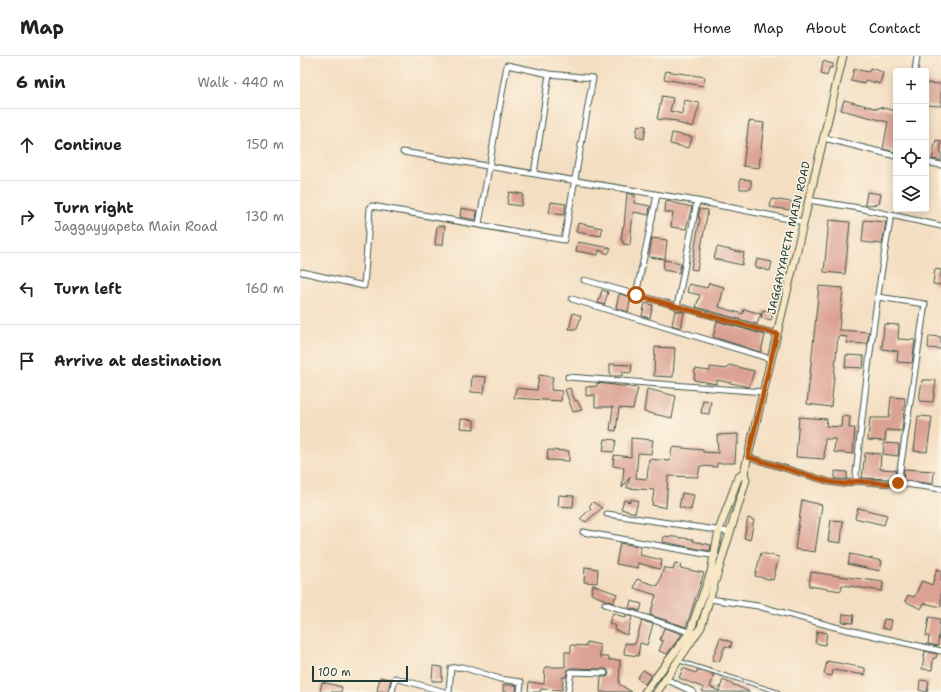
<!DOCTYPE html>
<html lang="en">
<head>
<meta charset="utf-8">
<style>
  body { margin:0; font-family:"Shantell Sans",sans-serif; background:#f6f6f6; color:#222 }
  .controls { position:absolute; right:12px; top:12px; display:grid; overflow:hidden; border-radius:4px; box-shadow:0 2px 10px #0003 }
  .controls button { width:36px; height:36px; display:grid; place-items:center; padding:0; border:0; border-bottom:1px solid #e0e0e0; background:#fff; color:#222; font:20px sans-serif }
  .scale { position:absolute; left:12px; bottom:10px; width:96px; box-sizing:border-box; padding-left:4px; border:2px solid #1f3d34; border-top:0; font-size:11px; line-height:14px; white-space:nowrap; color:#1f3d34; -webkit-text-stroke:3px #fcf5e5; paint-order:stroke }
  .stop { position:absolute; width:12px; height:12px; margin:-9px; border:3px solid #b45309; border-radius:50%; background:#fff }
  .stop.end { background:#b45309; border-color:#fff; box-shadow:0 1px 4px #0008 }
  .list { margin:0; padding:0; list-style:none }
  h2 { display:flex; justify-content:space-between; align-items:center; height:52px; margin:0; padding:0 16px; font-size:17px }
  h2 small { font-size:13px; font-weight:400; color:#767676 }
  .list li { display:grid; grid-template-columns:26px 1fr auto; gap:12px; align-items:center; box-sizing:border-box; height:72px; padding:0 16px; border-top:1px solid #e0e0e0 }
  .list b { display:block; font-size:15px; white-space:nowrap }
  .list p { margin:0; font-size:13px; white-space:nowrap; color:#767676 }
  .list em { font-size:13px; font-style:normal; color:#767676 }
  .icon { flex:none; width:22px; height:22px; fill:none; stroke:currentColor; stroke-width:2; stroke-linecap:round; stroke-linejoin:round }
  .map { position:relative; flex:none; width:641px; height:636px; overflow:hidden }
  header { display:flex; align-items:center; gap:24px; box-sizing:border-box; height:56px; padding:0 20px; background:#fff; border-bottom:1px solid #e0e0e0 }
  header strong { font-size:19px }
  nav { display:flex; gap:22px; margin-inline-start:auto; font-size:14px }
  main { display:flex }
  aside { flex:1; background:#fff }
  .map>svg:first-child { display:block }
  .building { fill:#dba193 }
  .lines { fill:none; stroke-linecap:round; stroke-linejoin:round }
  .service-casing { stroke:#3f5549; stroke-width:4.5 }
  .minor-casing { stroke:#3f5549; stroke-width:7 }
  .secondary-casing { stroke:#3f5549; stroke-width:9 }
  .service { stroke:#fff; stroke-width:2.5 }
  .minor { stroke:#fff; stroke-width:5 }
  .secondary { stroke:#f7e8c3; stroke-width:7 }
  .route { stroke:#b45309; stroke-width:5 }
  .labels { text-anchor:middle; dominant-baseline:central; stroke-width:3; stroke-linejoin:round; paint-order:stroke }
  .street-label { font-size:11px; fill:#1f3d34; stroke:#fcf5e5 }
</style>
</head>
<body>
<header>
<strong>Map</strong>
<nav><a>Home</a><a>Map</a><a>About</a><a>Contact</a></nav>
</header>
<main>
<aside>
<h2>6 min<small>Walk · 440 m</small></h2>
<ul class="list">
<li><svg class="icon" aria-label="ahead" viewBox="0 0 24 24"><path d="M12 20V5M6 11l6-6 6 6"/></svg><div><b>Continue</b></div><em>150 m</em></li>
<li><svg class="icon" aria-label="right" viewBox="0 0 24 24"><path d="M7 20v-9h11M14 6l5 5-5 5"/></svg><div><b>Turn right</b><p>Jaggayyapeta Main Road</p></div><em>130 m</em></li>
<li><svg class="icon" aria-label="left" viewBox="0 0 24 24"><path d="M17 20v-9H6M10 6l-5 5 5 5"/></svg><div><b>Turn left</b></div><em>160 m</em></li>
<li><svg class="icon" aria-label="arrive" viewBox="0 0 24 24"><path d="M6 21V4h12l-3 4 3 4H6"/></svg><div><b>Arrive at destination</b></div></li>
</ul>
</aside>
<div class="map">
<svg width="641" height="636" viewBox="0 0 641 636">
  <rect width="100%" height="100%" fill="#fcf5e5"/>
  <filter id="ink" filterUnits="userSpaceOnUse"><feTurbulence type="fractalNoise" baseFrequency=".025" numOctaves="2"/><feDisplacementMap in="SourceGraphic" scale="8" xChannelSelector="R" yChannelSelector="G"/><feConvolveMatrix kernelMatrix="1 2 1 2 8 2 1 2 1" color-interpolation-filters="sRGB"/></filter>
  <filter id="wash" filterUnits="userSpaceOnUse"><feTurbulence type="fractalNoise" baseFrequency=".012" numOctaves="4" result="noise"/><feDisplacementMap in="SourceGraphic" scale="16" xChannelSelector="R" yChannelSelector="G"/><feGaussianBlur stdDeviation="0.9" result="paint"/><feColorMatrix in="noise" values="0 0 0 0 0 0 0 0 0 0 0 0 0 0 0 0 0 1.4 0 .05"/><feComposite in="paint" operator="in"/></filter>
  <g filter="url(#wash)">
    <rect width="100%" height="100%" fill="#f4dec1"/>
    <g id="blocks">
      <path class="building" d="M523,5L533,8L532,12H529L527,20L521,18Z
        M570,12L583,16L580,28L566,24L565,28L551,25L554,13L569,16Z
        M366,15L405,21L403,30L364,23Z
        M626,27L641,28V50L626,49Z
        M362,40L373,42L370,55L382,58L384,44L400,47L393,71L377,67L378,65L357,63Z
        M544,44L578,53L579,51L596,55V96L583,93L588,66L541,54Z
        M449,65L464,67L459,112L443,110Z
        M338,69L346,70L344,83L336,81Z
        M372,77L392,81L389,92L370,88Z
        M636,84L641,85V105L632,103Z
        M440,123L451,124V133H440Z
        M209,136L223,138L221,150L207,148Z
        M567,136L581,138L579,148L565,149Z
        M327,137L335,139L334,147L350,150L349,159L333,156L330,189L323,188V185L321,184L323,170H324Z
        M472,143L498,147L496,155L470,151Z
        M366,145L392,151L386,173L371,171L373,157L365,156Z
        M251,146L266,148L264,159L249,157Z
        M161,152L177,155L176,164L160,161Z
        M400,153L408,154L397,214L391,213L400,162H398Z
        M529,164L550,166L545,218L524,216Z
        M564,164L586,166L582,188L562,186Z
        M278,167L302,172L301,180L276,176Z
        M137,170H145L143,189H135Z
        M352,182L367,184L365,203L349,201Z
        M278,186L311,192L308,198L299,194L298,199L276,195Z
        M417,191L444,197L442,209L414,203Z
        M457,203L472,206L470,215L455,211Z
        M364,204L381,207L379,217L363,214Z
        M635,213L641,214V229L633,228Z
        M409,227L424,231L419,251L443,258L444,253L461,258L457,268L396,251L400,239L387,236L389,228L407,232Z
        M519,230L543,232L539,274L569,276L567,288L547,287V281L538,280L531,351L507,348Z
        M302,234L308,236L304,249L298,247Z
        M319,238L331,241L328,256L316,252Z
        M345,247L353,249L350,262L342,260Z
        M463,254L473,256L471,264L461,262Z
        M375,255L384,256L381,272L372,269Z
        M273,257L281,260L277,273H269Z
        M417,265L465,279L461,296L413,281Z
        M584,268L599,269L598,283L615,284L612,307L597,306L598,295L582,293Z
        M629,280L641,281V293L628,292Z
        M355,291L375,292L373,321L354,320Z
        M546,299L564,300L563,312L545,311Z
        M310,308L332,309L331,317L322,316V320H310Z
        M429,309L454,315L449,331L417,324V328L394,324L395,313L410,315V311L427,313Z
        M239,319L253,321L251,334L262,335L261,345L214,342L216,332L237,334Z
        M172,320L186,321L184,337L171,336Z
        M622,324H636L633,346L619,345Z
        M297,327L338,332L333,353L319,352L316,375L310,374L313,351H295V339L286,340V331L297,330Z
        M270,332L275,345L277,344L282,354L273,356L265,334Z
        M347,333L376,340L372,362L344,356Z
        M591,341L605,342L602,375L586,374L585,385L568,384L570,362H589Z
        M403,344L411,346L409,358L401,357Z
        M542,360L550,361L549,372H555L553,398L534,396L535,383H525L524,403L496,401L499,361L527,363L526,370L541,371Z
        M618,360L632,361L627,396L614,395Z
        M161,363L174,364V373L160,372Z
        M438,378V389H436L435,407H417V411L400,410L398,421L368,420L366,452L352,449L354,434L327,432L330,421L322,432L324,412L313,410L314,399L331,401V382L353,384L351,398L338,397L336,422L347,423L349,403L370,405L372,391L403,394V396L418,397L417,379Z
        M305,383L316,384L314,396L303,395Z
        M584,387L599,388L598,400L583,398Z
        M248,394L269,395V405L247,404Z
        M565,397L581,398L580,413L596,414L594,423L562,422Z
        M604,413L634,415L633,428L603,424Z
        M535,415L547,416V423H535Z
        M382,437L394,439L391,454L379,451Z
        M259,439L274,440L273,451L258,450Z
        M331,443L338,445L335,457L321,453L324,444L330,446Z
        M502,444L522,449L515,496L495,493Z
        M293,446L302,452L286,466L280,463L291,452L289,450Z
        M558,452L587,459L584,469L555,462Z
        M448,462L454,464L450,484L444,482Z
        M531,464L543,465L541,487L528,485Z
        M364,480L393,483V485L411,489L410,495L363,486Z
        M320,487L341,491L340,499L362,504L360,513L338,507V512L316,508Z
        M461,497L479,501L473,524L455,520Z
        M550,498L582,505L580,515L548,508Z
        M375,507L381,508L380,512L404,517L386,571L350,559L356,539L334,532L337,523L358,530L364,511L373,514Z
        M285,511L298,513L297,527L284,526Z
        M637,513L641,514V551L624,547L621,553L605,545L608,539L614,541L622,525L632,529Z
        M511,516L583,526L582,535L542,529L541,535L509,530Z
        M293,529L317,538L313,547L291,538Z
        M331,545L342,548L340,555L329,552Z
        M313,557L326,562V559L332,561L327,579L315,574L316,570L309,567Z
        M543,558L554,559L553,567L542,566Z
        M629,561L640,563L638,590L628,588L629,580H626Z
        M584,563L592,564L590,574L582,572Z
        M342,565L353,568L347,589L340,587L338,600L324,598L325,587L335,588Z
        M364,572L382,578L367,598L359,595L363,585L360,584Z
        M517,575L527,577L525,589L515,587Z
        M420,582L432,586L430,592L425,590L419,606L412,604Z
        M287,586L300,589V601H309V604H320L319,628L332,636H300L301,621H307L309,618L307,613L271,612L268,614L266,621H263L262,634L241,633L240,636H228L229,626L244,628L245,611H265V596H271V589L286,590Z
        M625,595L637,598L636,602H633L632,614L622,613Z
        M527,605L565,612V619L533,614L532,620L524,618Z
        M133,610L142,611V625H132Z
        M383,612L396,617L397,614L414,619L410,631L419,635L423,624L450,636H402L404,632L379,622Z
        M343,614L351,619L345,628L337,622Z
        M80,621L91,623L88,636L77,635Z
        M620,624L629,625L627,636L619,634Z
        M22,626L42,631L41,636H20Z
        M203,629H217L216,636H203Z"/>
    </g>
  </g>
  <g filter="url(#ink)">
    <use href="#blocks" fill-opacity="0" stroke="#3f5549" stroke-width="1"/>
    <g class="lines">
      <defs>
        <path id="service" d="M379,605L478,636"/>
        <path id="minor" d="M615,15L617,0
          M524,82L596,100
          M103,96L397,145L504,166
          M626,106L641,109
          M234,118L249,18
          M508,144L559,152L641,170
          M2,216L64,230L70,152L72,150L264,184L293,22L249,18L207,9L179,168
          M284,224L477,278
          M336,239L357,139
          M578,241L625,248L598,427
          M272,243L471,303
          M377,251L397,145
          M268,321L464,336
          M448,401L530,426L543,428L556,425L591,428L598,427L641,433
          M556,425V418C565,332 575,245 591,160
          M307,458L430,476
          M283,476L416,500
          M410,543L458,550L535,571L641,595
          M305,548L392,577
          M366,623L393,636
          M92,636L95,622L145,636
          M149,636L151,612L162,611L200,623L221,626L220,636
          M268,636L271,616L305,617"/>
        <path id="secondary" d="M345,636L390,576L411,516L419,474L438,422L444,417
          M357,636L401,571L446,424L444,417L543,0"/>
      </defs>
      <use href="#service" class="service-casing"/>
      <use href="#minor" class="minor-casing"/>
      <use href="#secondary" class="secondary-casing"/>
      <use href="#service" class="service"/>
      <use href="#minor" class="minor"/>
      <use href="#secondary" class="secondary"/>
    </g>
  </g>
  <g class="lines" filter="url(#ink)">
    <path class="route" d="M336,239L477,278L448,401L530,426L544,428L556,425L591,428L598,427"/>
  </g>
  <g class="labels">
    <g class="street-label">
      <text transform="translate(489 182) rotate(-77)">JAGGAYYAPETA MAIN ROAD</text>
    </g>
  </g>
</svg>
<div class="controls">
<button>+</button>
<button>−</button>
<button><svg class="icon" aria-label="locate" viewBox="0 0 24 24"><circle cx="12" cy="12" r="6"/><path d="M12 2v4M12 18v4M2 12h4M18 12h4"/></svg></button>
<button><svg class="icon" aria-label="layers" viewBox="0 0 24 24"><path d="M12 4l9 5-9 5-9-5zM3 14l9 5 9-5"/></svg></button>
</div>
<div class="scale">100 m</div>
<div class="stop" style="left:336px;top:239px"></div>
<div class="stop end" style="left:598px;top:427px"></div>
</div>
</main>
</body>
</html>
